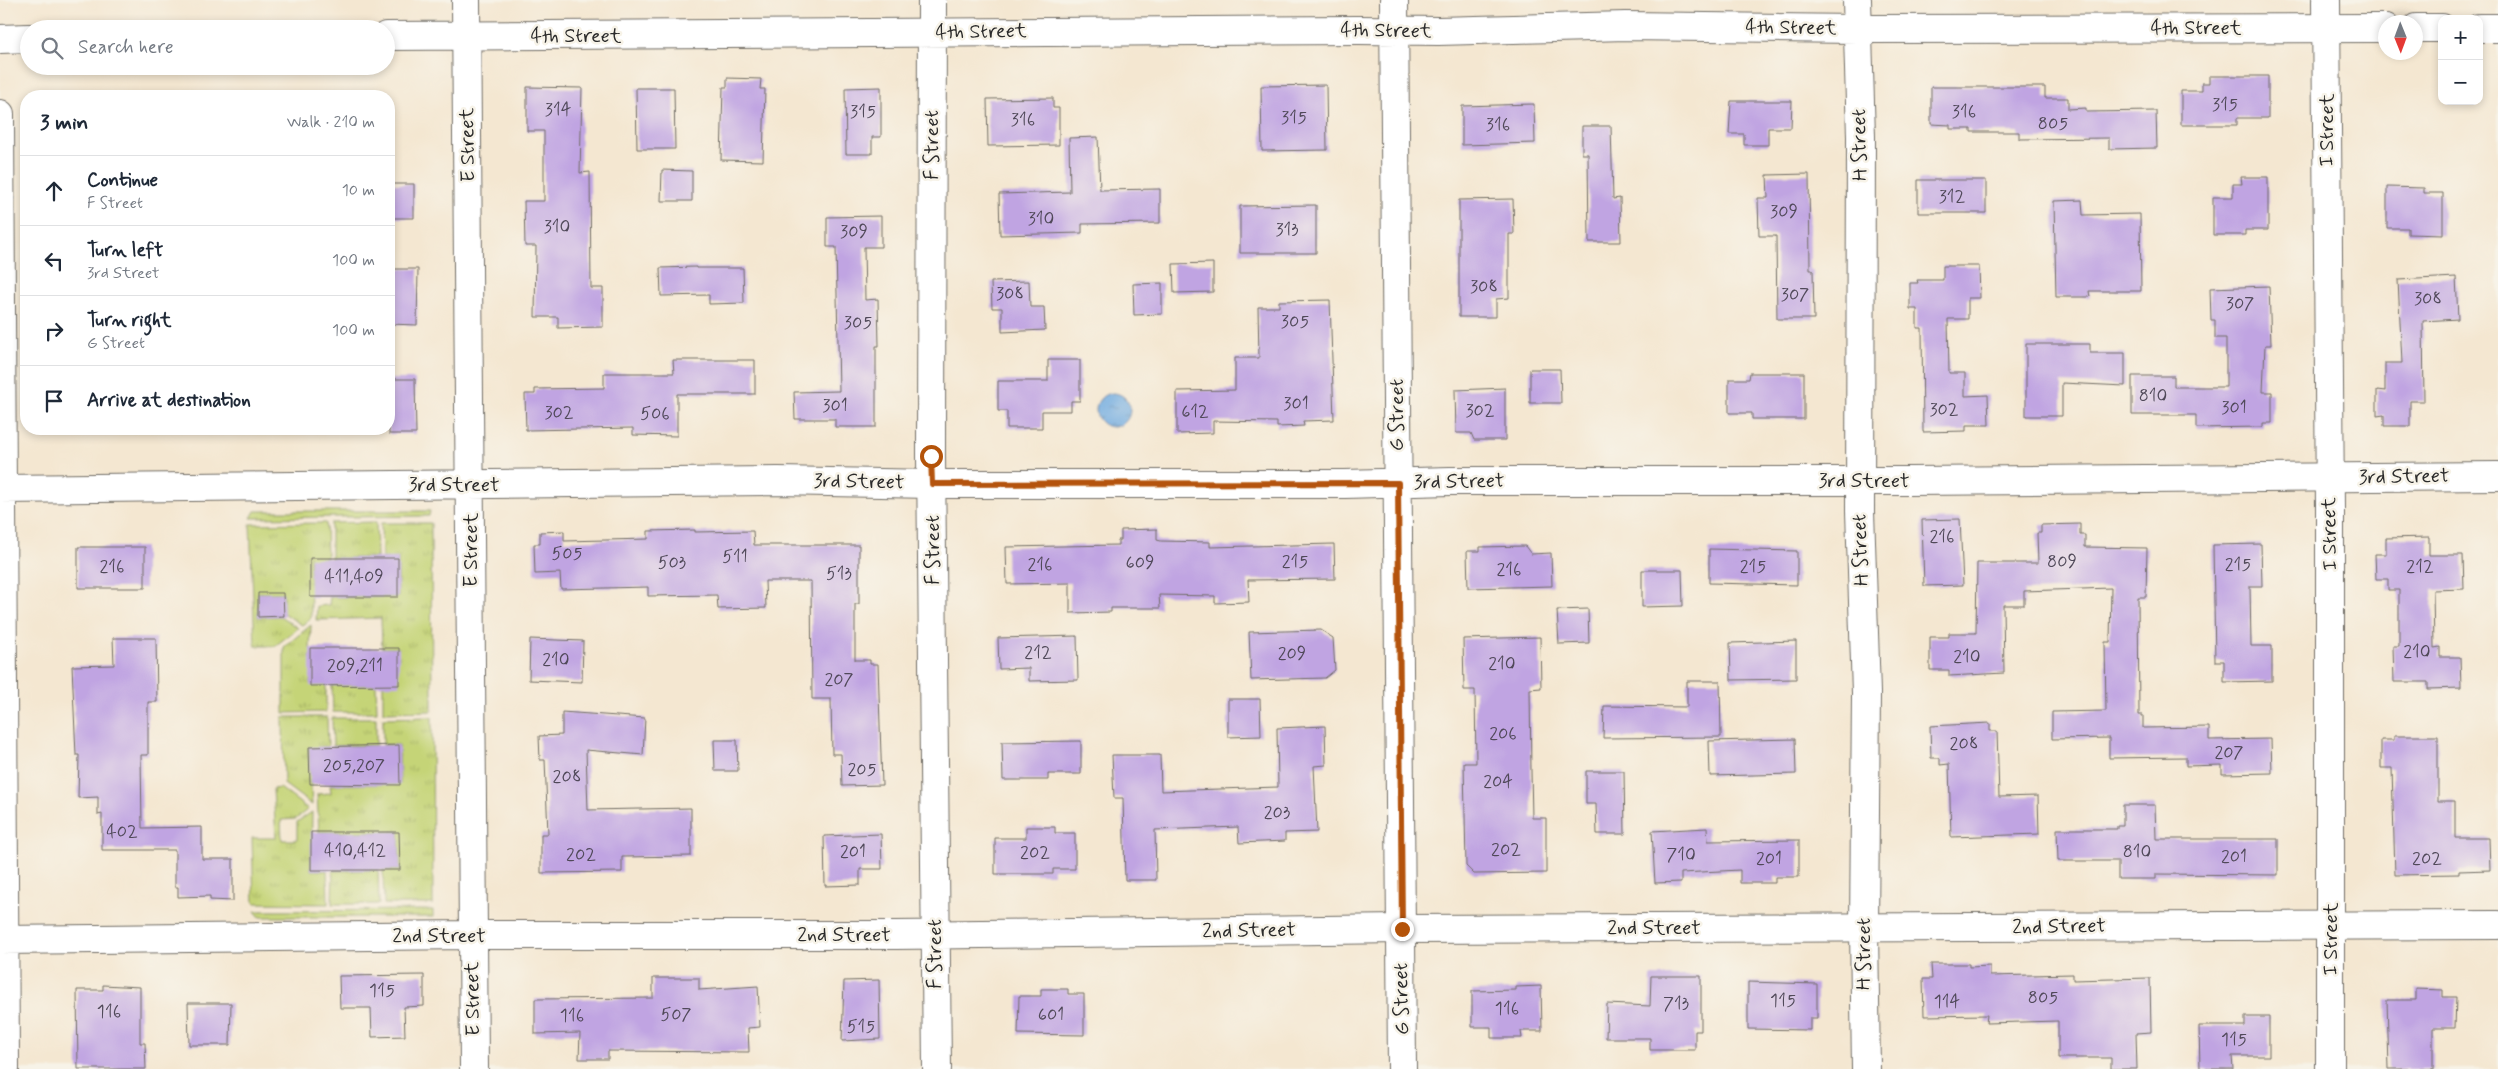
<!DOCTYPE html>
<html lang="en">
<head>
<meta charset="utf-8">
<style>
  body { margin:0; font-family:Mynerve,sans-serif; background:#f6f6f7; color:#1f2937 }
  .controls { position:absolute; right:15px; top:15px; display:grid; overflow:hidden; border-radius:10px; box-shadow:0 2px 8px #0003 }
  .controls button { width:45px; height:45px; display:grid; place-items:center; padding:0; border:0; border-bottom:1px solid #e0e1e3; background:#fff; color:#1f2937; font:25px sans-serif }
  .compass { position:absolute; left:2378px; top:15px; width:45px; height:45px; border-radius:50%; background:#fff; box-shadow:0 2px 8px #0003; rotate:179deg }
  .stop { position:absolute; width:15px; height:15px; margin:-11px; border:4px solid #b45309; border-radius:50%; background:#fff }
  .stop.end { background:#b45309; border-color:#fff; box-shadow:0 1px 5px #0008 }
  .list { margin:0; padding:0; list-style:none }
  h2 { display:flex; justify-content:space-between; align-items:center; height:65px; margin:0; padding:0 20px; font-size:21px }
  h2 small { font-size:16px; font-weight:400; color:#747a83 }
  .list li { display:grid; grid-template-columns:32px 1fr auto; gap:15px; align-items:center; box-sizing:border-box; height:70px; padding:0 20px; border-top:1px solid #e0e1e3 }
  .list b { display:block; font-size:19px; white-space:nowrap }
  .list p { margin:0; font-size:16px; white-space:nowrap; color:#747a83 }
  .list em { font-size:16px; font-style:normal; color:#747a83 }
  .icon { flex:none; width:28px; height:28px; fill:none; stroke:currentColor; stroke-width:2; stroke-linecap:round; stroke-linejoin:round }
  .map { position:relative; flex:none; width:2498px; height:1069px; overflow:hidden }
  .search { position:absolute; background:#fff; box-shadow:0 2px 8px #0003; left:20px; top:20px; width:375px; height:55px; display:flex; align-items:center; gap:12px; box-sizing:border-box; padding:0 18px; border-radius:28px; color:#747a83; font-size:19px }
  .panel { position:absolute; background:#fff; box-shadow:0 2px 8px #0003; left:20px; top:90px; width:375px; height:345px; border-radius:20px }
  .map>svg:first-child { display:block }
  .grass { fill:url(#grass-tufts); stroke:#788051 }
  .water { fill:url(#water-ripples); stroke:#4d6a86 }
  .building { fill:#c0a4e2 }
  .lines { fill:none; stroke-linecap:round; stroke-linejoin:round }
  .minor-casing { stroke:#716d65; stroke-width:30 }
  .tertiary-casing { stroke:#716d65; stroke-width:30 }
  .minor { stroke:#fff; stroke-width:28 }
  .tertiary { stroke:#fff; stroke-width:28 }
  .route { stroke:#b45309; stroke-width:6 }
  .labels { text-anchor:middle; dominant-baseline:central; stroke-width:5; stroke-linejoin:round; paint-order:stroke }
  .number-label { font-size:18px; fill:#504959 }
  .street-label { font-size:20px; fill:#2b2b2b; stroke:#f7f3e8 }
</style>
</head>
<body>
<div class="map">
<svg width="2498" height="1069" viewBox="0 0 2498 1069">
  <defs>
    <pattern id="grass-tufts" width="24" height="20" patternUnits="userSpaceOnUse" patternTransform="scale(1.25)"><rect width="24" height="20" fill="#c5d477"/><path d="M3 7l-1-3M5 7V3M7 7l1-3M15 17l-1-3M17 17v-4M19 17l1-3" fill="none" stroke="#a9b667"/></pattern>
    <pattern id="water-ripples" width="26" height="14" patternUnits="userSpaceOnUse" patternTransform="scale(1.25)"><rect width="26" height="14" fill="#6faae0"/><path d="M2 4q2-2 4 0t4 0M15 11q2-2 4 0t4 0" fill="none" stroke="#5b8bb6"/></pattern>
  </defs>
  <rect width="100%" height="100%" fill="#f7f3e8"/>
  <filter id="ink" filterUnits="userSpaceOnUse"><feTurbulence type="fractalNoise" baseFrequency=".02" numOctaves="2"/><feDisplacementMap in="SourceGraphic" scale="10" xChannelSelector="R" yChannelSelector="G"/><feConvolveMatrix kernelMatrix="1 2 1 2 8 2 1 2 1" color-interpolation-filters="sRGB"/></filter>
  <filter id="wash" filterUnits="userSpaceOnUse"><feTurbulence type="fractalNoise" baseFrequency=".0096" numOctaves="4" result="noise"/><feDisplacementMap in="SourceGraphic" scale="20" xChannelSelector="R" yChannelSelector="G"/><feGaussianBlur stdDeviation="1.12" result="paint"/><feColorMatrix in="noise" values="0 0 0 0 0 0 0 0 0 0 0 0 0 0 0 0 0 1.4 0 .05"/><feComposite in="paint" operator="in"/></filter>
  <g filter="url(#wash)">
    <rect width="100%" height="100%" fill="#f4e7d1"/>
    <path class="grass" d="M255,511H430L429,516L251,518Z
      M376,522L377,558H331V523Z
      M326,523L327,558L310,559L311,618L302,625L283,613V593H258V617L280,616L298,628L275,646H255L250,524Z
      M381,523H431L432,711L383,712V685L399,648H382L381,618L316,620L317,606L329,605L330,597H398V559L382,558Z
      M311,625L310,648L326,685V712L284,713V647Z
      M332,685H376L377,712H333Z
      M283,717H327L328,747L309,748L312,805L284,784Z
      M432,717L433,904H384L383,870H400L399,832H319L317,794L331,793L330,785L400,784L399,745H383V718Z
      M332,718H376V745L333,746Z
      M280,788L308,809L296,819L281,820L282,840H297V822L312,812L311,870H327L328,904L254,903L252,838H276L273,789Z
      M378,870L379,904H332L333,871Z
      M433,910V917H260L255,911Z"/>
    <path class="water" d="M1096 410a17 17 0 1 1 34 0a17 17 0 1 1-34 0Z"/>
    <g id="blocks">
      <path class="building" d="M2209,76H2268V118H2237V125H2181V91H2202V83H2209Z
        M727,78L761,79L760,89H765L763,161L721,160L723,87H727Z
        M1326,85L1327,150L1262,151L1261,86Z
        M527,87L582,88L580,173L590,172L591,288H603V327L558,328V317H535L536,246H525L524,201H544V131H527Z
        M881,87V137H872V154H846L845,88Z
        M1931,87H2045V98H2068V109L2086,108V112L2156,111L2157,148L2109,149V138L2019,139V132H1971V129H1950V125L1931,124Z
        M636,88H674L675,149H637Z
        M1053,98V108H1059V145L988,146L987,99Z
        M1731,101H1792L1791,128H1768V145H1744V134H1729Z
        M1534,104L1535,143L1462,145V106Z
        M1582,126H1611L1613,199L1620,198L1621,242H1589L1588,154H1582Z
        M1098,137L1100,190L1160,189V223L1082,224V233L1000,235L999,194L1070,192L1069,138Z
        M662,170L692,171V201H661Z
        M1809,174L1810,270H1813L1814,319H1777L1776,236H1759L1758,198H1768L1767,175Z
        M2241,177H2268V230H2245V235H2213V197H2233V184H2242Z
        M1918,180H1986V213H1918Z
        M389,184H414V218H389Z
        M2387,187L2424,188V193H2443V235L2408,234V228H2387Z
        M1513,199L1514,234H1509V298L1496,299V317H1459V200Z
        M2082,200L2083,215L2140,214L2141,291H2089L2090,297H2056L2054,201Z
        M1316,205V253H1240V206Z
        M881,216V247H864L865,300L878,299L879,346H876V427H835V419H795L794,392L839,391L836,247H827V217Z
        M1213,263V292L1174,293L1173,264Z
        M1943,266H1979L1980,298H1968V319H1948L1949,373H1965V396L1988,395L1989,425H1966V431L1923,432L1922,328H1917V309H1910V283H1918L1917,280H1943Z
        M696,267V268H743L744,303L709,304V295L661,296L660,268Z
        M389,269H418L417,325L389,324Z
        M2456,277L2458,319L2423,321L2424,401H2410V426H2384V415L2377,416V390L2385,391V363H2402L2398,280Z
        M1029,281L1030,307H1044L1045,330L1002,332V308H992L991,282Z
        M1162,283V314L1134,315L1133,284Z
        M2269,286L2271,345H2265L2263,392H2272V423H2263V427L2196,428V415H2132V376H2174V387H2226V338H2215V320H2211L2210,288Z
        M1330,300L1334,420L1303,421L1304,426L1277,427V422L1213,421V433L1177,434V391L1235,390V358H1259L1258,307H1279V301Z
        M2026,344H2090V353H2125V386L2062,383V416H2026Z
        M673,360H755V394H677V436L633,435V428L526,430L525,394H535V389L604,388V373H674Z
        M1048,360H1080V401H1071V411H1042V428H1007V411H998V381H1048Z
        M1530,369H1560L1561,403H1530Z
        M1750,373H1804V419H1752V413H1729V379H1749Z
        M389,379H415L416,434H389Z
        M1505,388V440H1474L1471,433H1456L1455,390Z
        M1960,519L1963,585L1924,586L1922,520Z
        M2080,524V535H2085V547L2147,548L2146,597H2138L2139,715H2143V728L2209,727V740L2271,739L2272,773L2222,774V765L2186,766V757L2109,758V738L2052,739V712L2106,711L2105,642H2110L2111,588L2024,591V605H2003L2004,673L1949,676V670H1930V637H1949V633H1976L1977,563H2038L2037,533H2041V525Z
        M1157,529V540L1161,541L1210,542V547L1334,544L1335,579L1248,580L1249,602L1215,603V596L1159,595L1160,608H1111V612L1070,613V583L1007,584L1006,547L1118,545V540H1121V530Z
        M695,530V532L753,531L754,545H859V604H855V660H870V664H878L882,785L842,786L841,754H832L831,699H812L811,581H765L766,608L718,609L717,595L648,596V587L561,589L560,573L535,574L534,544H540V532L564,531V541L648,539V531Z
        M2429,537V555H2463L2464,589L2433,590L2434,648L2440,647V657H2460L2461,688L2428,689V682H2394L2393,646H2399V590H2388V579H2376L2375,554H2386V538Z
        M2261,544L2262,586H2250L2251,646H2272V681L2224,682V661H2215L2213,545Z
        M1525,546L1531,554L1551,553L1552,586L1468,588L1467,551H1480V547Z
        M78,547H145V588H78Z
        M1709,549L1797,551V585L1709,583Z
        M310,558H398V597H310Z
        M1642,570H1682L1683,606L1642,607Z
        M258,593H283L284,616L258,617Z
        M1588,609L1589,643L1559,644L1557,610Z
        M1321,630L1333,638L1335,670L1325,678L1251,680L1249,632Z
        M1077,636L1078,680L1029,681V668L999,669L998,638Z
        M1540,637L1541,688L1530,689L1531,771L1532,818H1546V873L1474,874L1466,866L1464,763H1476L1475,690H1464L1463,639Z
        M113,638H156L157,702H148V755H141L142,828L202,827V859H233V901L210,900V896L178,897V887H175V850H102V814L98,815V797L78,798L79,755H76L72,666L114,665Z
        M530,639L583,641L582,682L529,680Z
        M1796,641V679L1731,680L1730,643Z
        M310,648H399V685L310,686Z
        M1687,681H1720L1721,737L1603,738L1604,706L1687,707Z
        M1228,699H1260L1261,736L1228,737Z
        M562,712L645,718L643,755L586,750L588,810L691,808V856L622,857V872L541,873V834H548L545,760H540L539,736L562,735Z
        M1990,723V731H1997L1999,797L2038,796L2039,834L1951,837L1949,764L1940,765V758H1931L1930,726Z
        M1325,726L1326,765L1314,766L1317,832L1285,833V841L1239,843L1238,827L1155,830L1156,880H1125L1123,798H1114L1112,755H1160L1161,791L1278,787L1277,728Z
        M2394,736H2438V801H2455V838H2489L2490,870L2459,871V874L2395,875L2392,768H2381V740H2394Z
        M1795,739L1796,774L1710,776L1709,741Z
        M714,740H737L738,771H715Z
        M1081,741V774H1048V780H1003L1002,742Z
        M399,745L400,785L310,784L309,747Z
        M1586,771H1624L1625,834H1597L1596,804H1586Z
        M2123,805H2155L2156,839H2278V875L2156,874V879H2118V861H2058L2057,829H2117V826H2123Z
        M1026,827H1055V833H1075V869H1053V874H995V838H1026Z
        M1707,828L1708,841L1799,840V877H1775V883H1740V870L1681,873V882L1655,883L1652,831Z
        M311,832H399L400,870H311Z
        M881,834L882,869H860V885L825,886L824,836Z
        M1931,964H1969V967L1990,966V976L2073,974V980L2150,978L2151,1032L2136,1033L2137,1069H2111V1058H2058V1021L1986,1023L1987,1015L1924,1016L1923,979H1932Z
        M424,975V1006L404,1007L405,1036L372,1037L371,1008H340L339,976Z
        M1651,976H1701V1031H1695V1050H1650V1038H1606L1607,1004L1650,1006Z
        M653,978H699V990L758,986L760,1027L748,1028L749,1052L608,1051V1059H579L580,1033L535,1034V999L653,998Z
        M879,980L880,1039L842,1041L844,981Z
        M1748,982L1817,984V1018H1810V1030L1748,1029Z
        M103,985L140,987V1043H145L146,1069H78L77,990H103Z
        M1541,986L1542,1031H1521L1522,1038H1491V1027H1472V991L1516,990V987Z
        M1041,989H1068V994H1084V1035L1018,1034L1019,996H1041Z
        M2416,989L2443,990V997H2456L2455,1028H2433V1069H2389L2387,1000H2416Z
        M188,1003H231L230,1045H189Z
        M2245,1017H2269V1056H2232L2233,1069H2200L2199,1026H2245Z"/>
    </g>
  </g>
  <g filter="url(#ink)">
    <use href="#blocks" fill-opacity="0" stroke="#716d65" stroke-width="1"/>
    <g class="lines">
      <defs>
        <path id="minor" d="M466,0C470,356 470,713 474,1069
          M932,0L931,455L937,1069
          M1394,0L1402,1069
          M1857,0L1861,137L1860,511L1866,693L1864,929L1866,1069
          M2416,28H2442
          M2479,28H2498
          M386,36L1359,30L1438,31L1626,26L1858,29L2386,28
          M0,39L29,38
          M0,114L5,1069
          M0,489L778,481L932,484H1345L1450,481H1909L2498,476
          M0,940L471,935H896L1402,929L2498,925"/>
        <path id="tertiary" d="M2326,0L2330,509V1069"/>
      </defs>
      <use href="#minor" class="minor-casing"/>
      <use href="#tertiary" class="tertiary-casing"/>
      <use href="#minor" class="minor"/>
      <use href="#tertiary" class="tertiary"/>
    </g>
  </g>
  <g class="lines" filter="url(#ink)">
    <path class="route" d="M931,456L932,484L1398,483L1402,929"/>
  </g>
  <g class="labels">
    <g class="number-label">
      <text x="2225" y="105">315</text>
      <text x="558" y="110">314</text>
      <text x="863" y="112">315</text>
      <text x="1964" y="112">316</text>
      <text x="1294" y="118">315</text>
      <text x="1023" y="120">316</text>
      <text x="2053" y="124">805</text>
      <text x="1498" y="125">316</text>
      <text x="1952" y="197">312</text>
      <text x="1784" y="212">309</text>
      <text x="1041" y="219">310</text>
      <text x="557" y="227">310</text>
      <text x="1287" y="230">313</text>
      <text x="854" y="232">309</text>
      <text x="1484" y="287">308</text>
      <text x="1010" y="294">308</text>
      <text x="1795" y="295">307</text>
      <text x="2428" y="299">308</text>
      <text x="2240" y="304">307</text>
      <text x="1295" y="322">305</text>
      <text x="858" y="323">305</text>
      <text x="2153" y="396">810</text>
      <text x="1296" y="404">301</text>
      <text x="835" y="406">301</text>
      <text x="2234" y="408">301</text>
      <text x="1944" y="410">302</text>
      <text x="1480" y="411">302</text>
      <text x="1195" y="412">612</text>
      <text x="559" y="413">302</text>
      <text x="655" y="414">506</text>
      <text x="1942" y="537">216</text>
      <text x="567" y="554">505</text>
      <text x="735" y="557">511</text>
      <text x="1295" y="562">215</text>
      <text x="2062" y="562">809</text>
      <text x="672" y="563">503</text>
      <text x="1140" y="563">609</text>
      <text x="1040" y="565">216</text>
      <text x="2238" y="565">215</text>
      <text x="112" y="567">216</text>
      <text x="1753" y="567">215</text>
      <text x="2420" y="567">212</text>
      <text x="1509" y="570">216</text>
      <text x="839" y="574">513</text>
      <text x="354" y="577">411,409</text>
      <text x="2417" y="652">210</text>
      <text x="1038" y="653">212</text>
      <text x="1292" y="654">209</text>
      <text x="1967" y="657">210</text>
      <text x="556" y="660">210</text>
      <text x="1502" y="664">210</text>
      <text x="355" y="666">209,211</text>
      <text x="839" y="680">207</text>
      <text x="1503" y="734">206</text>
      <text x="1964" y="744">208</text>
      <text x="2229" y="753">207</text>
      <text x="354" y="766">205,207</text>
      <text x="862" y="770">205</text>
      <text x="567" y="777">208</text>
      <text x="1498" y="782">204</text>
      <text x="1277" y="813">203</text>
      <text x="122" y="832">402</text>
      <text x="1506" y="850">202</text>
      <text x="355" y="851">410,412</text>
      <text x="853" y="852">201</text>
      <text x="2137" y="852">810</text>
      <text x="1035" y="853">202</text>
      <text x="581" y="855">202</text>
      <text x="1681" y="855">710</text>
      <text x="2234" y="857">201</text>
      <text x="1769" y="859">201</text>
      <text x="2427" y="859">202</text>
      <text x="382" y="991">115</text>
      <text x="2043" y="998">805</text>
      <text x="1783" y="1001">115</text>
      <text x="1947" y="1002">114</text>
      <text x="1676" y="1004">713</text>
      <text x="1507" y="1009">116</text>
      <text x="109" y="1012">116</text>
      <text x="676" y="1015">507</text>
      <text x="1051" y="1015">601</text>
      <text x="572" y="1016">116</text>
      <text x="861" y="1027">515</text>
      <text x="2234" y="1040">115</text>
    </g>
    <g class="street-label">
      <text transform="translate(1791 28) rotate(1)">4th Street</text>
      <text x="2196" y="28">4th Street</text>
      <text transform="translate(1386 31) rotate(1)">4th Street</text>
      <text transform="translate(981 32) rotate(-1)">4th Street</text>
      <text x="576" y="36">4th Street</text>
      <text transform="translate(2327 130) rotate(-90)">I Street</text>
      <text transform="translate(468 145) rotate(-91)">E Street</text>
      <text transform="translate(932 145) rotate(-90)">F Street</text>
      <text transform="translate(1860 145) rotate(-91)">H Street</text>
      <text transform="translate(1397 415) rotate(-90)">G Street</text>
      <text transform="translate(2404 477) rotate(-1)">3rd Street</text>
      <text x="1864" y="481">3rd Street</text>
      <text transform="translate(859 482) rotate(1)">3rd Street</text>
      <text transform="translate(1459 482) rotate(-1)">3rd Street</text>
      <text x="454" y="485">3rd Street</text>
      <text transform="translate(2330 534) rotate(-91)">I Street</text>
      <text transform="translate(471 550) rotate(-90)">E Street</text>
      <text transform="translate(933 550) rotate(-90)">F Street</text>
      <text transform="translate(1861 550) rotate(-92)">H Street</text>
      <text transform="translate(2059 927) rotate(-1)">2nd Street</text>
      <text x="1654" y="928">2nd Street</text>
      <text transform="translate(1249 931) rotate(-1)">2nd Street</text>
      <text x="844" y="935">2nd Street</text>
      <text x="439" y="936">2nd Street</text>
      <text transform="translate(2331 939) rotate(-90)">I Street</text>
      <text transform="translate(935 954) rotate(-90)">F Street</text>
      <text transform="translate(1864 954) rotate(-90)">H Street</text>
      <text transform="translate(473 999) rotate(-91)">E Street</text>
      <text transform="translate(1402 999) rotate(-91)">G Street</text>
    </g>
  </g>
</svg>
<div class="controls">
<button>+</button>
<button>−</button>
</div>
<svg class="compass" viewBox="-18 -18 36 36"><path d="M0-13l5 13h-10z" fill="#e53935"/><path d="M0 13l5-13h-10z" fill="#747a83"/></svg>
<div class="stop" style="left:931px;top:456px"></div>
<div class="stop end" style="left:1402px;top:929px"></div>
<div class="search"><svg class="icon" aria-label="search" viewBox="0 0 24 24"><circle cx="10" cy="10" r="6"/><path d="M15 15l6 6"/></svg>Search here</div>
<section class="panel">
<h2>3 min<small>Walk · 210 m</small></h2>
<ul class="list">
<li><svg class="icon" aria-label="ahead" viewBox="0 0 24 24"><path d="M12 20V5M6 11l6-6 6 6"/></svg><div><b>Continue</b><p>F Street</p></div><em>10 m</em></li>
<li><svg class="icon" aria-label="left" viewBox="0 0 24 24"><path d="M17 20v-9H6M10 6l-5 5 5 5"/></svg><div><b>Turn left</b><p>3rd Street</p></div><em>100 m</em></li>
<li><svg class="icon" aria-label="right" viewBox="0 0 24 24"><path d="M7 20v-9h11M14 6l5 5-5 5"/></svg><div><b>Turn right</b><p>G Street</p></div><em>100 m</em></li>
<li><svg class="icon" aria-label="arrive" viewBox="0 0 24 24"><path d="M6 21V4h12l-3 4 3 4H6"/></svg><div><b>Arrive at destination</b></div></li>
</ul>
</section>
</div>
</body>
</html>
